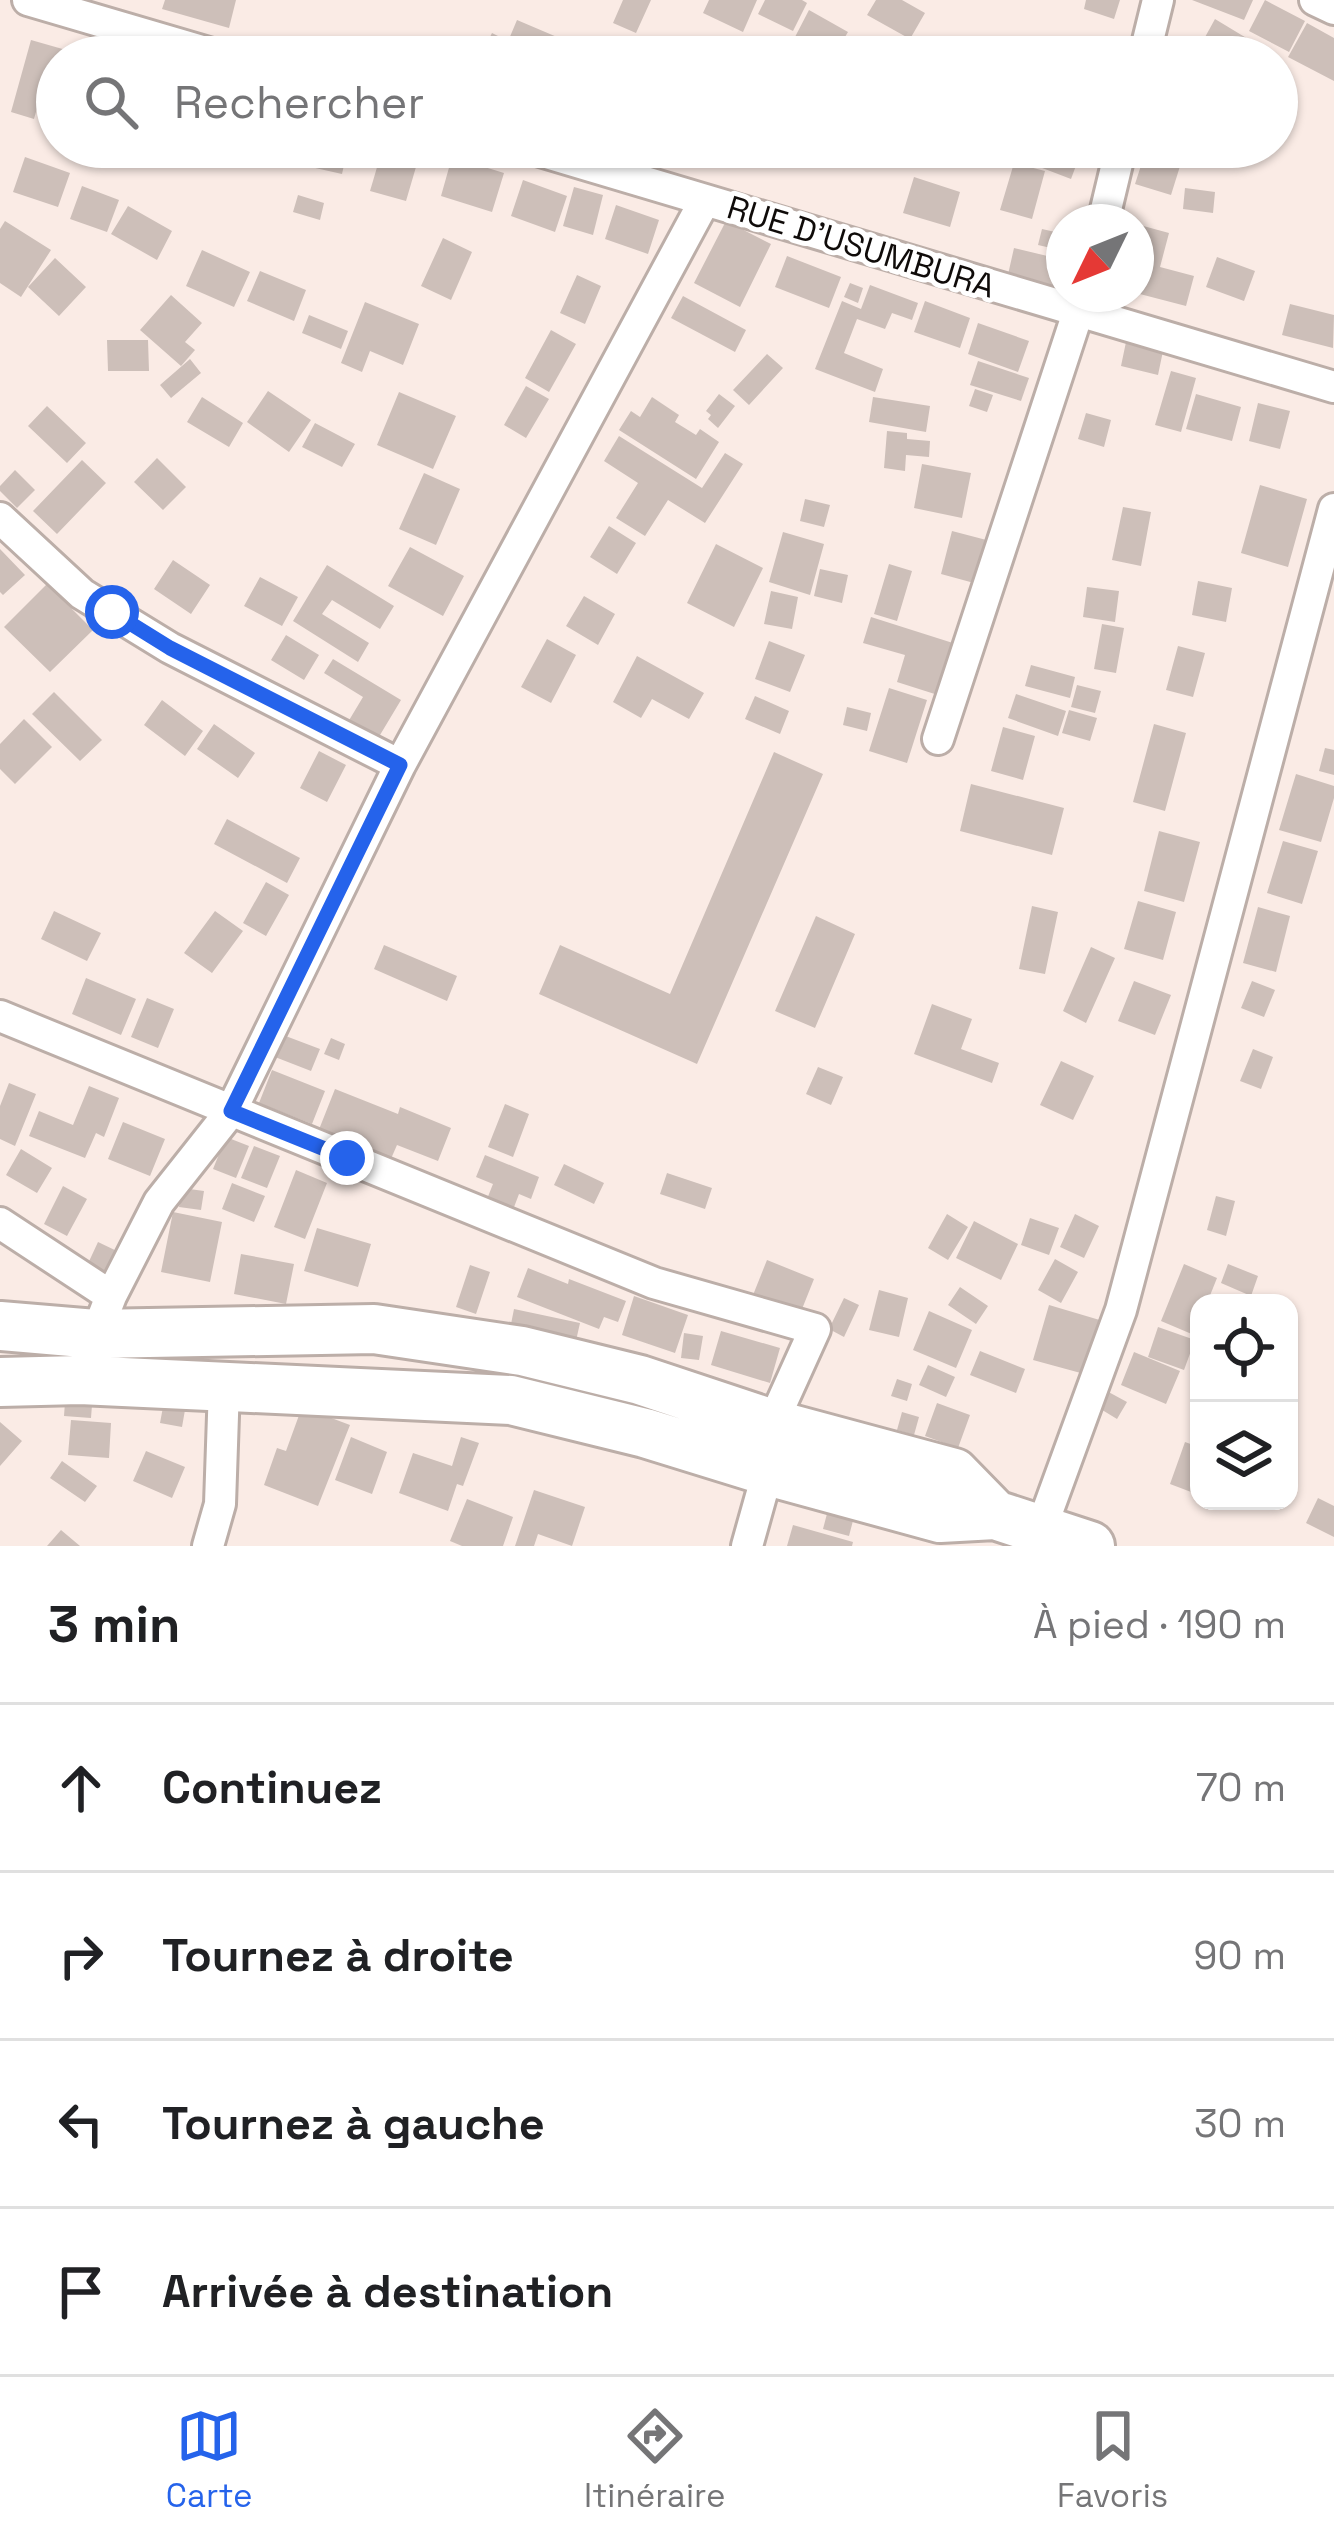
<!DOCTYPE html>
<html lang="fr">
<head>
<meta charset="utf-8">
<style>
  body { margin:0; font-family:"Space Grotesk",sans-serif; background:#f6f6f6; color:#202124 }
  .controls { position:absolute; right:36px; bottom:36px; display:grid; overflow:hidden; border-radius:24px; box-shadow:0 3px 9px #0004 }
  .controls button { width:108px; height:108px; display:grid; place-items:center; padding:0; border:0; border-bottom:3px solid #e0e0e0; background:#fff; color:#202124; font:60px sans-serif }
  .compass { position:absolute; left:1046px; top:204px; width:108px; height:108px; border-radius:50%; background:#fff; box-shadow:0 3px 9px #0004; rotate:227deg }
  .stop { position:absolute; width:36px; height:36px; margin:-27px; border:9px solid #2563eb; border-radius:50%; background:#fff }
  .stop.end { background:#2563eb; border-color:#fff; box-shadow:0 3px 12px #0008 }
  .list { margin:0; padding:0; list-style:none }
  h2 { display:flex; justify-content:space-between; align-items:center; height:156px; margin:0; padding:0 48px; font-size:51px }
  h2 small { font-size:39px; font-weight:400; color:#757577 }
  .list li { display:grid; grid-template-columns:78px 1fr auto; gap:36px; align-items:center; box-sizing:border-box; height:168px; padding:0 48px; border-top:3px solid #e0e0e0 }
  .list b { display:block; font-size:45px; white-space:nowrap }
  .list em { font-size:39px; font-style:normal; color:#757577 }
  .icon { flex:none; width:66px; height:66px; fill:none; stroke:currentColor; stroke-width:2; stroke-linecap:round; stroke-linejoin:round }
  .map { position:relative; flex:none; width:1334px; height:1546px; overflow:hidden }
  .search { position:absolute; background:#fff; box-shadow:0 3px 9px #0004; left:36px; right:36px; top:36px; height:132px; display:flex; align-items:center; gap:30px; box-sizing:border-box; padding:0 42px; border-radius:66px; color:#757577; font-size:45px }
  .sheet { height:828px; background:#fff }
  nav { display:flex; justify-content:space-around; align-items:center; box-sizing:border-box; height:168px; border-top:3px solid #e0e0e0; background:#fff; font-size:33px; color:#757577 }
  nav a { display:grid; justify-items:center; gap:6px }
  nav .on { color:#2563eb }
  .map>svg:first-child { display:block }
  .building { fill:#cdbfb9 }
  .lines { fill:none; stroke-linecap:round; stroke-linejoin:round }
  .minor-casing { stroke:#bcaea8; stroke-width:36 }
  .primary-casing { stroke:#bcaea8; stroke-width:54 }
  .minor { stroke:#fff; stroke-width:30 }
  .primary { stroke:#fff; stroke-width:48 }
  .route { stroke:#2563eb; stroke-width:15 }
  .labels { text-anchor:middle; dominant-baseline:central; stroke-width:10; stroke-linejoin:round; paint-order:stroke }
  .street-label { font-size:33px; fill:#0f0b09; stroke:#fff }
</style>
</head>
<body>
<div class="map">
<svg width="1334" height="1546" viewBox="0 0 1334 1546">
  <rect width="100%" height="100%" fill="#faebe5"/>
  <path class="building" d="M165,0H236L229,28L162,9Z
    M623,0H651L636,33L613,23Z
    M709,0H757L743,32L703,13Z
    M765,0H802L807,3L793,31L758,14Z
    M876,0H902L925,13L910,39L867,15Z
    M1086,0H1120L1114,19L1084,9Z
    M1192,0H1253L1244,20Z
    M1265,0L1305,21L1289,52L1249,31Z
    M809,10L848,32L833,57L795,37Z
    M1215,19L1253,42L1244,57H1235L1204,39Z
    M517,20L564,40L557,57L509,39Z
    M1307,23L1334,38V81L1288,57Z
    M492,33L510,42L502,57H480Z
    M31,40L87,56L57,57V79L46,76L34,119L11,112Z
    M144,147L184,148L178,168L141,157Z
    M296,147H348L342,174L293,163Z
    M383,147H410L421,150L406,201L370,191Z
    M1044,147H1083L1071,179L1037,166Z
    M1147,147H1186L1171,195L1135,184Z
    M25,157L70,173L58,207L13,192Z
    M452,157L504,173L492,212L441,196Z
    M1014,163L1045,171L1032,219L1000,210Z
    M914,177L960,192L950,227L903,213Z
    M523,180L567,196L555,232L511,216Z
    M82,186L119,200L107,232L70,219Z
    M574,187L603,195L593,235L563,226Z
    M1185,188L1215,192L1213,213L1183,209Z
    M298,195L324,203L320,220L293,212Z
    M616,205L659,220L648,254L605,239Z
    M128,206L172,231L157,260L111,234Z
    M5,221L51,250L21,297L0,283V229Z
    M726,221L771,244L740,307L694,283Z
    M1136,224L1169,233L1160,267L1194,276L1186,306L1136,293Z
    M1042,229L1064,234V251L1038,245Z
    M443,238L472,252L451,300L421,286Z
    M1014,248L1064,260L1057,291L1007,279Z
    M202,250L250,272L234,307L186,286Z
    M787,256L841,277L829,308L775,287Z
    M1217,257L1255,271L1244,301L1206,287Z
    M55,258L86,287L59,316L28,287Z
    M260,271L306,290L294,321L247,301Z
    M577,275L601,286L585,324L560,313Z
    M850,283L863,288L858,303L844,297Z
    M870,285L918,303L912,320L892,313L885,329L857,319L844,353L883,369L875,392L815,369L842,301L861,309Z
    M171,295L202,323L185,342L195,350L181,366L140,330Z
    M683,296L746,330L735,352L671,318Z
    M925,301L970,318L960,348L914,332Z
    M365,302L419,324L403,365L370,351L362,372L341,363Z
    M1290,304L1334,315L1333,348L1282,335Z
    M309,315L348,331L341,349L302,333Z
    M978,323L1029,341L1018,372L968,354Z
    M551,330L576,344L549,392L525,378Z
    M107,340H148L149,371H108Z
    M1126,342L1163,351L1158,375L1121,366Z
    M767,354L783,368L749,405L733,390Z
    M190,359L201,373L171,398L160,385Z
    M978,361L1029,378L1021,401L970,385Z
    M1171,371L1196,378L1181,432L1155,425Z
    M526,386L549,399L526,438L504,425Z
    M975,389L993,395L987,412L969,406Z
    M268,391L311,420L289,452L247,422Z
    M399,392L456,416L433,469L377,445Z
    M719,394L735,406L718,428L708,419L711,415L706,411Z
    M1196,394L1241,407L1232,441L1186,429Z
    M202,397L243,423L229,447L187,422Z
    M652,397L679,415L675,422L696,435L700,429L719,442L696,479L619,430L631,411L640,417Z
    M873,397L930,406L926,432L869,422Z
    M1258,403L1290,411L1280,449L1249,441Z
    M47,406L86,443L67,463L28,426Z
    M1086,413L1111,420L1104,447L1078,439Z
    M315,423L355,444L342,467L302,447Z
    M887,431L907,433V439L930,441L929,457L906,455L905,471L884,468Z
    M619,436L702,488L725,453L743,464L705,523L668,500L645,536L616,518L638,483L604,461Z
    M157,458L186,487L163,510L134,482Z
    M82,460L106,483L57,534L33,511Z
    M922,464L971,473L962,518L914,508Z
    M15,470L35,490L17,508L0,491V486Z
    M424,473L460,489L436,545L399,529Z
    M1260,485L1307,499L1288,567L1241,553Z
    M805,499L830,505L824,527L800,521Z
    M1123,507L1151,512L1141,566L1112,560Z
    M609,526L636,543L617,574L590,557Z
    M952,531L994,542L989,560L981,558L974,583L941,574Z
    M783,532L824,544L810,595L769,582Z
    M716,544L763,568L734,627L687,603Z
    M410,547L464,576L443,616L388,586Z
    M0,549L25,575L3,595L0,592Z
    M173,560L210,585L191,614L154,589Z
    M889,564L912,571L897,621L874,614Z
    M327,565L394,606L380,629L332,600L322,614L369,643L358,662L293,621Z
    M820,569L848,575L842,603L814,596Z
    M260,577L298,597L282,626L244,606Z
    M1198,581L1232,588L1226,622L1192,615Z
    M47,584L93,630L50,672L4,627Z
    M1087,587L1119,591L1115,622L1083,617Z
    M771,591L798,597L792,629L764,624Z
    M584,596L615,614L598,645L566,626Z
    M871,617L956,644L941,696L897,682L905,655L863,643Z
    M1102,624L1124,628L1116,673L1094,669Z
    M286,635L319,655L304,680L271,660Z
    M547,639L576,655L551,703L521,687Z
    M769,641L805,655L790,692L755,679Z
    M1178,646L1205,653L1193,697L1166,690Z
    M637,656L704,693L689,719L652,699L641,718L613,702Z
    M333,659L401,700L377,740L348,722L363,697L324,673Z
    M1031,665L1075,677L1070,698L1025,686Z
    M1077,685L1101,691L1095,713L1071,707Z
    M889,688L927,700L907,763L869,751Z
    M54,692L102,740L80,761L32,714Z
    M1016,694L1066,711L1058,736L1008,718Z
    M755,696L789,711L780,734L745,719Z
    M162,700L203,731L185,756L144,725Z
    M847,707L871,713L867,731L843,725Z
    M1069,710L1097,718L1090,741L1062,733Z
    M24,719L52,747L15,784L0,769V744Z
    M214,724L255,753L238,778L197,749Z
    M1154,724L1186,733L1165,811L1133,802Z
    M1003,727L1035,736L1023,780L991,771Z
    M1325,748L1334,750V775L1319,771Z
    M319,751L346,765L327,802L300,788Z
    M774,752L823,774L697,1064L539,994L560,945L670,994Z
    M1296,774L1334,786V798L1321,842L1279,830Z
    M971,784L1064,808L1052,855L960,831Z
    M227,819L300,858L287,883L214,844Z
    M1159,831L1200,842L1184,902L1144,891Z
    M1283,841L1318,851L1302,904L1267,893Z
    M266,882L289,895L266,936L243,923Z
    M1138,901L1176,912L1163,960L1124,949Z
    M1032,906L1058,912L1045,974L1019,969Z
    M1258,907L1290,916L1276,972L1243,963Z
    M54,911L101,933L87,961L41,939Z
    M215,911L243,931L212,973L184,953Z
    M816,916L855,934L815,1028L775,1011Z
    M384,945L457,976L447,1001L374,969Z
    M1091,947L1115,958L1086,1023L1063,1011Z
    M86,978L136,999L121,1035L72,1014Z
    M1134,981L1171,995L1155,1035L1118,1021Z
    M1252,981L1275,990L1264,1017L1241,1008Z
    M147,998L174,1009L158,1048L131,1037Z
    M932,1004L972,1019L961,1049L999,1063L992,1083L914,1054Z
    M283,1035L320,1049L311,1071L275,1057Z
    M331,1038L345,1044L339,1060L324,1054Z
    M1253,1049L1273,1057L1261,1089L1240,1081Z
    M1061,1061L1094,1076L1073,1120L1040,1105Z
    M818,1067L843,1077L831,1105L806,1094Z
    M272,1070L325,1091L312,1124L259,1103Z
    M9,1083L36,1094L15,1146L0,1139V1106Z
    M89,1086L119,1098L104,1137L96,1133L85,1158L29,1136L39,1111L73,1125Z
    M335,1089L398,1114L400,1107L451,1128L438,1161L397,1145L390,1161L318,1132Z
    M505,1104L529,1114L513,1157L488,1147Z
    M123,1122L165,1139L150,1176L108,1159Z
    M226,1137L249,1146L236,1178L213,1169Z
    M254,1146L280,1156L267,1188L241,1178Z
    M21,1149L52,1168L37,1193L6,1175Z
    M485,1155L539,1177L531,1199L519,1194L511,1215L485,1204L493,1184L476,1177Z
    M564,1164L604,1183L594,1204L554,1185Z
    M296,1170L327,1183L305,1239L274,1227Z
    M667,1173L712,1188L705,1209L660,1194Z
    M232,1183L265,1196L254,1222L222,1209Z
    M63,1186L87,1199L67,1236L44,1224Z
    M182,1188L204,1191L201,1210L179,1207Z
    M1216,1196L1235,1201L1226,1236L1207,1230Z
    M173,1212L222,1222L210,1282L161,1272Z
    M947,1214L968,1227L948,1260L928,1248Z
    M1075,1214L1099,1226L1084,1258L1060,1247Z
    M1030,1218L1059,1228L1049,1255L1021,1245Z
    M974,1221L1018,1244L1001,1280L956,1258Z
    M317,1228L371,1244L358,1287L304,1271Z
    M98,1242L121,1253L108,1281L85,1270Z
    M241,1254L294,1264L286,1304L234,1294Z
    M1055,1259L1078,1272L1061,1303L1038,1290Z
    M767,1260L814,1279L800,1314L753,1295Z
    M1184,1264L1217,1278L1207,1303H1199V1323L1194,1335L1161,1321Z
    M1228,1264L1258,1276L1251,1296L1221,1283Z
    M470,1265L490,1272L476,1314L456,1307Z
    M528,1268L568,1284L569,1279L626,1301L618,1322L604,1317L599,1329L517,1297Z
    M960,1287L988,1306L976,1324L948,1305Z
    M879,1290L908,1298L899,1337L869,1330Z
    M634,1296L688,1315L675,1353L622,1335Z
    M844,1298L859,1305L844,1337L829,1329Z
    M1049,1305L1103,1321L1088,1375L1033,1360Z
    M514,1309L580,1323L573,1354L508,1339Z
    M929,1311L972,1330L956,1368L913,1350Z
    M1158,1327L1195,1340L1184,1370L1148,1357Z
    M721,1331L780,1348L770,1383L711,1365Z
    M684,1333L703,1336L699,1360L681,1358Z
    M980,1351L1025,1369L1016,1393L970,1375Z
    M1134,1352L1180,1371L1166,1404L1121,1385Z
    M928,1365L955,1377L946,1397L919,1385Z
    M897,1379L912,1384L907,1401L891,1396Z
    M1103,1389L1127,1402L1117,1419L1094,1405Z
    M65,1402L92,1405L91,1418L64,1416Z
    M937,1403L970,1415L958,1448L925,1436Z
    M163,1407L185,1410L182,1427L160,1423Z
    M302,1407L350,1425L318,1506L264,1485L277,1448L286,1451Z
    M902,1412L919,1417L914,1435L897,1430Z
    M71,1420L111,1423L109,1458L68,1455Z
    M0,1422L22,1441L0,1466Z
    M351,1437L387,1452L372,1494L335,1480Z
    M461,1437L479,1443L463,1486L457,1484L448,1511L399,1493L413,1453L452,1466Z
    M1185,1442L1199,1447V1495L1170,1484Z
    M146,1451L185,1467L172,1498L133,1481Z
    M62,1461L97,1486L85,1502L50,1478Z
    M534,1490L585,1507L572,1546L538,1534L534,1546H515Z
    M1318,1498L1334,1506V1537L1306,1523Z
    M467,1499L513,1517L503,1546H462L450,1541Z
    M829,1506L855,1513L849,1536L823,1529Z
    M793,1525L853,1542L852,1546H787Z
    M61,1530L80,1546H47Z"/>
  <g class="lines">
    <defs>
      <path id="minor" d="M28,0L222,57
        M1315,0L1334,9
        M1144,57L1158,0
        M527,147L1334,387
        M1103,222L1121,147
        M0,518L82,594L170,648L400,765
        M938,739L1084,294
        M0,1016L654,1283L815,1329L772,1424L768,1471L747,1546
        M0,1223L111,1296
        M92,1345L111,1296L159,1202L231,1111L400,765L705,200
        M1041,1529L1121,1310L1334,509
        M208,1546L220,1504L224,1386"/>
      <path id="primary" d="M0,1326L95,1334L374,1329L522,1351L640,1380L772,1424L954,1473L995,1515
        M0,1382L80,1380L511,1400L645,1433L768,1471L940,1518L995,1515L1090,1546"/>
    </defs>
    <use href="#minor" class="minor-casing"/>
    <use href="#primary" class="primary-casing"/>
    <use href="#minor" class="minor"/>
    <use href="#primary" class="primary"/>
  </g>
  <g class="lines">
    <path class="route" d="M112,612L170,648L400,765L231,1111L347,1158"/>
  </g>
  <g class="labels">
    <g class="street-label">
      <text transform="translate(861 247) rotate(17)">RUE D'USUMBURA</text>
    </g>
  </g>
</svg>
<div class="controls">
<button><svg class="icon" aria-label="locate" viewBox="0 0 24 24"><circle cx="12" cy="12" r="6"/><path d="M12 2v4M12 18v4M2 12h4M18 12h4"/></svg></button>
<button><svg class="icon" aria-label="layers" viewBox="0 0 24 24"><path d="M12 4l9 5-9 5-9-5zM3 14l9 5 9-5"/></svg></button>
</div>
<svg class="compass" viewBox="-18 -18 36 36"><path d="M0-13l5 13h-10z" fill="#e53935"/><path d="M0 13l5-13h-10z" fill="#757577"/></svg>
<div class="stop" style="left:112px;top:612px"></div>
<div class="stop end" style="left:347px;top:1158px"></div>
<div class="search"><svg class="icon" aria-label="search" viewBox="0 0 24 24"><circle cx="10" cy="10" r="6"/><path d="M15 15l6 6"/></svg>Rechercher</div>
</div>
<section class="sheet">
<h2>3 min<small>À pied · 190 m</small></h2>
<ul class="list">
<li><svg class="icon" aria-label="ahead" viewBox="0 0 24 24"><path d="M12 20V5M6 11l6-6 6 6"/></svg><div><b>Continuez</b></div><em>70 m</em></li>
<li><svg class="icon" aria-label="right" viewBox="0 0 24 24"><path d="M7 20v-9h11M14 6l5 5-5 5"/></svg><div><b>Tournez à droite</b></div><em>90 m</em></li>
<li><svg class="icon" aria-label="left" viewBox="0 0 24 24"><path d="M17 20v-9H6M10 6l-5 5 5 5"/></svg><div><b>Tournez à gauche</b></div><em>30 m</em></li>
<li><svg class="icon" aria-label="arrive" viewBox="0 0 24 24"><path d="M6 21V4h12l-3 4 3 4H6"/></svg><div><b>Arrivée à destination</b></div></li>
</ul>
</section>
<nav>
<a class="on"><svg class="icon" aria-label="map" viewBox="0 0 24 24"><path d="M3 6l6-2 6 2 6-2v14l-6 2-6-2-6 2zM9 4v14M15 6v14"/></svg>Carte</a>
<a><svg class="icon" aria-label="directions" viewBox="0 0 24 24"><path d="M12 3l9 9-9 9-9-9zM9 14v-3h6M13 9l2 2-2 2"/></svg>Itinéraire</a>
<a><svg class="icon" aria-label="saved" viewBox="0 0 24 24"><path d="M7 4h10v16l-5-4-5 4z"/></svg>Favoris</a>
</nav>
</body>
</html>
